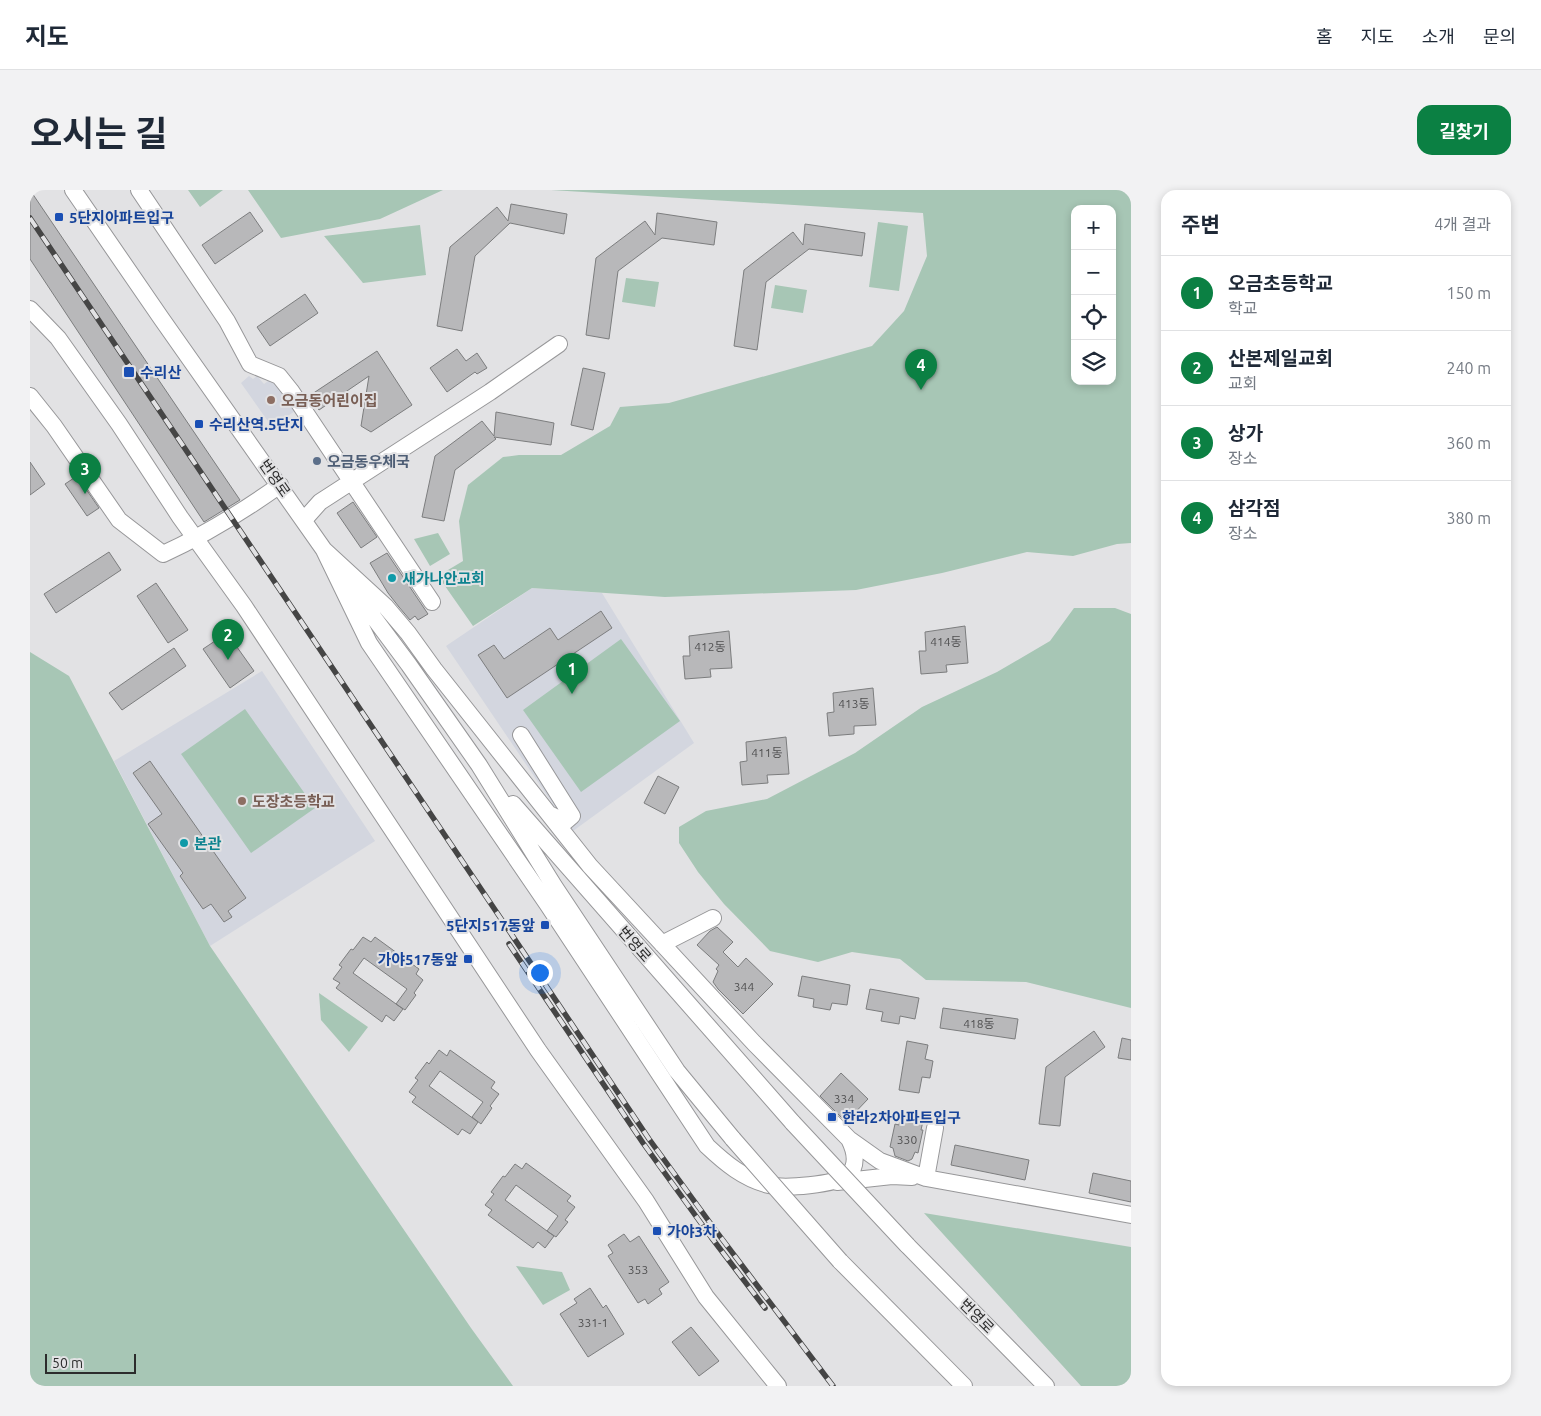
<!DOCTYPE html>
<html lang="ko">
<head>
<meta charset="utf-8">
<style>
  body { margin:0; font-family:Ubuntu,"Noto Sans KR",sans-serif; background:#f2f2f3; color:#1f2937 }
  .controls { position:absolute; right:15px; top:15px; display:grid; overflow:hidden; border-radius:10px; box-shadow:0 2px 8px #0003 }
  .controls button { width:45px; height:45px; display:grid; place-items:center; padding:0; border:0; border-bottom:1px solid #e0e1e3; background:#fff; color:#1f2937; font:25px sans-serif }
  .scale { position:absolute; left:15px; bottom:12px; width:91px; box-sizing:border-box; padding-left:5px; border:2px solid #2c2c2c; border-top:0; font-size:14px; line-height:18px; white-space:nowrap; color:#2c2c2c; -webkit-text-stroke:4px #e2e2e4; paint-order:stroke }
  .you { position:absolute; left:509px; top:782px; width:18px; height:18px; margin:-12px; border:4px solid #fff; border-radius:50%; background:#1a73e8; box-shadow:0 0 0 8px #1a73e833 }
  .badge { display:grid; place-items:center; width:32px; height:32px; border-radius:50%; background:#0b8043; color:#fff; font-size:16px; font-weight:700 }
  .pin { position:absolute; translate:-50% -41px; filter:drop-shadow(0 1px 2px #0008) }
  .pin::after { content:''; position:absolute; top:26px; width:18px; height:15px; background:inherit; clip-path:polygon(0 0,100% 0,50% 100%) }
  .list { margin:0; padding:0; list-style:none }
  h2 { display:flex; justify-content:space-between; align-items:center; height:65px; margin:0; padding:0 20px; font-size:21px }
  h2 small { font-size:16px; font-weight:400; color:#747a83 }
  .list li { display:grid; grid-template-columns:32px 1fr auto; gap:15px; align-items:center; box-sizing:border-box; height:75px; padding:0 20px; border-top:1px solid #e0e1e3 }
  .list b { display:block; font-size:19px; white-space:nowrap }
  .list p { margin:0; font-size:16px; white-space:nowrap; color:#747a83 }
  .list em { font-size:16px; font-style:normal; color:#747a83 }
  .icon { flex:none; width:28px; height:28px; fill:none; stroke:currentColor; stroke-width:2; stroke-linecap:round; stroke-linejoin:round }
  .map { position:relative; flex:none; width:1101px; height:1196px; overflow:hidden; border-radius:15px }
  header { display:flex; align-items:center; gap:30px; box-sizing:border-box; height:70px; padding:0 25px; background:#fff; border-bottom:1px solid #e0e1e3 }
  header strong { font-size:24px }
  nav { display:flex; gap:28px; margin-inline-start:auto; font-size:18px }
  .intro { display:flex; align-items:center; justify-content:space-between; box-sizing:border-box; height:120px; padding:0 30px }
  h1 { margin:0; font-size:35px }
  .button { padding:12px 22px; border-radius:15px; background:#0b8043; color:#fff; font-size:18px; font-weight:700 }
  main { display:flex; gap:30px; padding:0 30px }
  aside { flex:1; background:#fff; border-radius:15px; box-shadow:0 2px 8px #0003 }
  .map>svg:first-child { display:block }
  .built { fill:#d3d6df }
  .green { fill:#a7c6b5; fill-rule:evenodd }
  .building { fill:#b8b8ba; stroke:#7c7d7e; fill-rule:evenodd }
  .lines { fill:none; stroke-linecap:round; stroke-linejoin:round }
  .minor-casing { stroke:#979799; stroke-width:18 }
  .minor { stroke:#fff; stroke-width:16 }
  .rail-casing { stroke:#454545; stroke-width:5.5 }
  .rail { stroke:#e2e2e4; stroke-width:4; stroke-dasharray:11; stroke-linecap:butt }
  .minor-bridge-casing { stroke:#979799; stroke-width:18; stroke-linecap:butt }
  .minor-bridge { stroke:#fff; stroke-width:16 }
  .transit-dot { fill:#1a4fb4; stroke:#e2e2e4; stroke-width:2 }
  .education-dot { fill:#8d6e63; stroke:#e2e2e4; stroke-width:2 }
  .service-dot { fill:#5c6f8a; stroke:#e2e2e4; stroke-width:2 }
  .culture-dot { fill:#0f9aa8; stroke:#e2e2e4; stroke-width:2 }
  .labels { text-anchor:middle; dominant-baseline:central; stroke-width:4; stroke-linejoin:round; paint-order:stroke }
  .number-label { font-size:12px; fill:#4f4f50 }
  .transit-label { font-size:15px; font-weight:bold; fill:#164399; stroke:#e2e2e4; text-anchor:start }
  .education-label { font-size:15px; font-weight:bold; fill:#785e54; stroke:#e2e2e4; text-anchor:start }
  .service-label { font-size:15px; font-weight:bold; fill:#4e5e75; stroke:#e2e2e4; text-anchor:start }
  .street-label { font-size:15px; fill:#2c2c2c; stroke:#e2e2e4 }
  .culture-label { font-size:15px; font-weight:bold; fill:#0d838f; stroke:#e2e2e4; text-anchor:start }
</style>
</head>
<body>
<header>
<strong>지도</strong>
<nav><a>홈</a><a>지도</a><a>소개</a><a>문의</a></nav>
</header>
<div class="intro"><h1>오시는 길</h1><a class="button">길찾기</a></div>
<main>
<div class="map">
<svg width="1101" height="1196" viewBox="0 0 1101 1196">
  <rect width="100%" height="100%" fill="#e2e2e4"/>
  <path class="built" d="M219,186L223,189L227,186L234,194L242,188L249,194L265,221L242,237L211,193Z
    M502,398L572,403L664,553L543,641L535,632L416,456Z
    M232,481L345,651L180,756L84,571Z"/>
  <path class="green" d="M158,0H193L170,17Z
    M218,0H413L350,29L251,48Z
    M521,0H1101V353L1087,354L1043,366L997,362L912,383L826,400L635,407L502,398L443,436L408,386L433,371L429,331L438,295L473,267L489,265H531L580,236L590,217L639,213L842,156L874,121L897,66L893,23ZM1045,19H1082V191H1045Z
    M848,32L878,36L869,101L839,97Z
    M390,35L396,85L333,93L294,46Z
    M596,88L629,92L625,117L592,112Z
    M745,95L777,100L773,123L741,118Z
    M408,343L420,364L400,376L384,349Z
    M1044,418H1085L1101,424V818L996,792L896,790L870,769L822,762L788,772L740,761L694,714L668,682L649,653V637L676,621L737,609L825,563L892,517L967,482L1020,451Z
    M591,449L650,531L551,602L493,520Z
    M0,462L39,486L180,756L441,1138L483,1196H0Z
    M215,519L285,618L221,663L151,564Z
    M289,803L338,837L319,862L291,830Z
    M894,1023L1101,1057V1196H1051Z
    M486,1076L532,1082L540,1100L513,1115Z"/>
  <path class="building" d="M0,0L210,310L174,332L0,69Z
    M481,14L537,24L534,44L480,33L445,66L432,141L407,136L420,57L467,17L478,31Z
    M220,22L233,41L185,74L172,55Z
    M627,23L687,32L684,55L632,48L588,81L579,149L556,145L566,68L615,31L625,45Z
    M775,34L835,43L832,66L779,59L736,92L727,160L704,156L714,80L763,42L773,55Z
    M275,104L288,123L240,156L227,137Z
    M427,159L436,171L447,163L457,178L447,184L445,182L417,202L400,178Z
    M347,161L382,215L341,242L331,236L339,186L289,220L279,206Z
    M553,178L575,183L563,240L541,235Z
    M466,222L524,233L521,255L464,247L466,249L425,280L414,331L392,327L405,266L452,231L464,246Z
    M0,272L15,294L0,305Z
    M47,286L69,318L57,326L35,294Z
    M323,312L347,347L331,358L307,323Z
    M79,362L91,380L26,423L14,404Z
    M357,363L398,424L388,430L385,426L380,430L369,417L358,403L340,373Z
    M126,393L158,440L138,453L107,406Z
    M571,421L582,438L477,508L448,465L464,455L474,469L520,438L528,450Z
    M935,436L938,473L916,475L917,482L891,484L889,461H896L895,442Z
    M699,441L702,478L680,479L681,487L655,489L653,466H660L659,446Z
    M197,443L224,481L200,498L173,459Z
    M144,458L156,476L92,520L79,503Z
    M843,498L846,535L824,536V544L799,546L797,523L804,522L803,503Z
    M756,547L759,584L737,585L738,593L712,595L710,572L717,571L716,552Z
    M120,571L216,708L198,721L202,727L194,732L181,714L173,719L150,686L153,683L118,634L132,624L103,583Z
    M628,586L649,597L635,624L614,613Z
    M687,737L703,752L693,762L708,777L716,768L743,794L713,824L688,799L683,792L688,781L686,779L689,775L667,755L680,741Z
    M333,747L341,752L345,747L389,779L386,784L393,790L384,803L386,805L375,820L366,814L377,799L334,768L323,783L373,819L364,831L356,825L352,832L306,798L310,793L303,789L312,777L309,775L321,759L323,760Z
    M772,786L820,795L817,815L802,813L800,820L783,817L784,809L768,806Z
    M840,799L889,808L885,829L870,826L869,834L851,831L853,822L836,819Z
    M913,818L988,829L985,849L910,838Z
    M1064,841L1075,857L1035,887L1030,936L1009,934L1016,877Z
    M1092,848L1101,850V870L1088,868Z
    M877,851L898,855L895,869L903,871L900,888L892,887L889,903L869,900Z
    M409,860L417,866L420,860L465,892L461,898L469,904L460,916L462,918L451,934L442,927L453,912L410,881L399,896L448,932L440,944L432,939L428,945L382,912L386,907L379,902L388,890L385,888L397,872L399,874Z
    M811,883L838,909L816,932L790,906Z
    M871,926L893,931L891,940H893L888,963L885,962L882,969L878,971L865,966L863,958L860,957L865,934L869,935Z
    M925,955L999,970L995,990L921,975Z
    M496,973L541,1006L537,1011L545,1017L535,1030L538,1032L526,1047L517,1041L524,1046L515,1058L508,1052L503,1058L458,1025L462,1020L455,1015L464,1004L461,1002L473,986L475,987L485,974L492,979ZM486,995L528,1026L517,1041L475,1010Z
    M1063,983L1101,991V1012L1059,1003Z
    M594,1044L600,1052L609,1046L639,1092L629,1099L632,1104L618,1114L615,1109L608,1113L578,1066L583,1063L578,1055Z
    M560,1098L573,1118L576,1115L594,1144L558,1167L530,1124L547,1113L544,1109Z
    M661,1137L689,1171L669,1186L642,1152Z"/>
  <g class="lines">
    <defs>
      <path id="minor" d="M43,0L131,128L299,367
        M109,0L197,131L220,174L249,186L261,201L402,412
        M0,119L28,148L89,234L150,327L214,416L508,860L616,1011L676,1107L748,1196
        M0,206L24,236L89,330L133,364C175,345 212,322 250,295
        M274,330L290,312L460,202L529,154
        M294,360L356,417L378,443L404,479L560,676L724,853L819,949C824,959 829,975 818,985C805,995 754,999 739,995C714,989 695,973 677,956L518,715L339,453Z
        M321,397L379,475L449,575L524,696L647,881L703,949
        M491,545L542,626L535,632L519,624
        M483,614L763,933
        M632,754L683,728
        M819,949L850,971L896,988L1101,1025
        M896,988L905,938
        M807,992L862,986L882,987
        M877,1055L1016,1196
        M810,1071L934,1196"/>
    </defs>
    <use href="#minor" class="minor-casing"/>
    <use href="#minor" class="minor"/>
    <defs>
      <path id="rail" d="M0,28L619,949L686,1041L803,1196
        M479,754L613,953L681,1047L735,1118"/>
    </defs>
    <use href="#rail" class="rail-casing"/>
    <use href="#rail" class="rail"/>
    <defs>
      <path id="minor-bridge" d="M763,933L877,1055
        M703,949L810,1071"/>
    </defs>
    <use href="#minor-bridge" class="minor-bridge-casing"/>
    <use href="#minor-bridge" class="minor-bridge"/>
  </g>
  <g class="transit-dot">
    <rect x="24" y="22" width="10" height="10" rx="2.5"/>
    <rect x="93" y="176" width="12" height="12" rx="2.5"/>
    <rect x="164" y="229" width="10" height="10" rx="2.5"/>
    <rect x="510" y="730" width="10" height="10" rx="2.5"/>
    <rect x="433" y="764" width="10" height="10" rx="2.5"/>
    <rect x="797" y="922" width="10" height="10" rx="2.5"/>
    <rect x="622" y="1036" width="10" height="10" rx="2.5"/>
  </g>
  <g class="education-dot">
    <circle cx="241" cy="210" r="5"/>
    <circle cx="212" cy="611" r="5"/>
  </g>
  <circle class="service-dot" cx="287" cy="271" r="5"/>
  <g class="culture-dot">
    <circle cx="362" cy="388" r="5"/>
    <circle cx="154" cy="653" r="5"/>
  </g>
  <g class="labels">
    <g class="number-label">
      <text x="916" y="451">414동</text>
      <text x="680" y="456">412동</text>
      <text x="824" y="513">413동</text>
      <text x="737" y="562">411동</text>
      <text x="714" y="796">344</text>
      <text x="949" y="833">418동</text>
      <text x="814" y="908">334</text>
      <text x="877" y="949">330</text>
      <text x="608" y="1079">353</text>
      <text x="563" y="1132">331-1</text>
    </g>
    <g class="transit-label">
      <text x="39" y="27">5단지아파트입구</text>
      <text x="110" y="182">수리산</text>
      <text x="179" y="234">수리산역.5단지</text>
      <text x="505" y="735" text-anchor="end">5단지517동앞</text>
      <text x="428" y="769" text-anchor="end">가야517동앞</text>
      <text x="812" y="927">한라2차아파트입구</text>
      <text x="637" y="1041">가야3차</text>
    </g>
    <g class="education-label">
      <text x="251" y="210">오금동어린이집</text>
      <text x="222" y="611">도장초등학교</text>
    </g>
    <g class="service-label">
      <text x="297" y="271">오금동우체국</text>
    </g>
    <g class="street-label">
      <text transform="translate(245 288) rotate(55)">번영로</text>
      <text transform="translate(605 754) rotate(49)">번영로</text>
      <text transform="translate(947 1126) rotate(45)">번영로</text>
    </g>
    <g class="culture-label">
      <text x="372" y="388">새가나안교회</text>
      <text x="164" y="653">본관</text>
    </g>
  </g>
</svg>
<div class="controls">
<button>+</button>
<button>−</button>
<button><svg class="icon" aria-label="locate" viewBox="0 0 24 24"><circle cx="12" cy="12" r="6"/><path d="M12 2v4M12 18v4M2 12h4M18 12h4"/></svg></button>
<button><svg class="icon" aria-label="layers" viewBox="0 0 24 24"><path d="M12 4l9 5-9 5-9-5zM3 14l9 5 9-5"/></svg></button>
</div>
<div class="scale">50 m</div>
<div class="you"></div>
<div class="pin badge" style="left:542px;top:504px">1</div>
<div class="pin badge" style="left:198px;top:470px">2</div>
<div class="pin badge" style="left:55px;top:304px">3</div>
<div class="pin badge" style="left:891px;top:200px">4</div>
</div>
<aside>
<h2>주변<small>4개 결과</small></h2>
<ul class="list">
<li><span class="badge">1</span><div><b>오금초등학교</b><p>학교</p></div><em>150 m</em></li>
<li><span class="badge">2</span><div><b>산본제일교회</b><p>교회</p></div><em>240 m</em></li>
<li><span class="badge">3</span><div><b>상가</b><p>장소</p></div><em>360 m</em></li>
<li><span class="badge">4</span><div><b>삼각점</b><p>장소</p></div><em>380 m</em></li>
</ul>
</aside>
</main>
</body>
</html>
